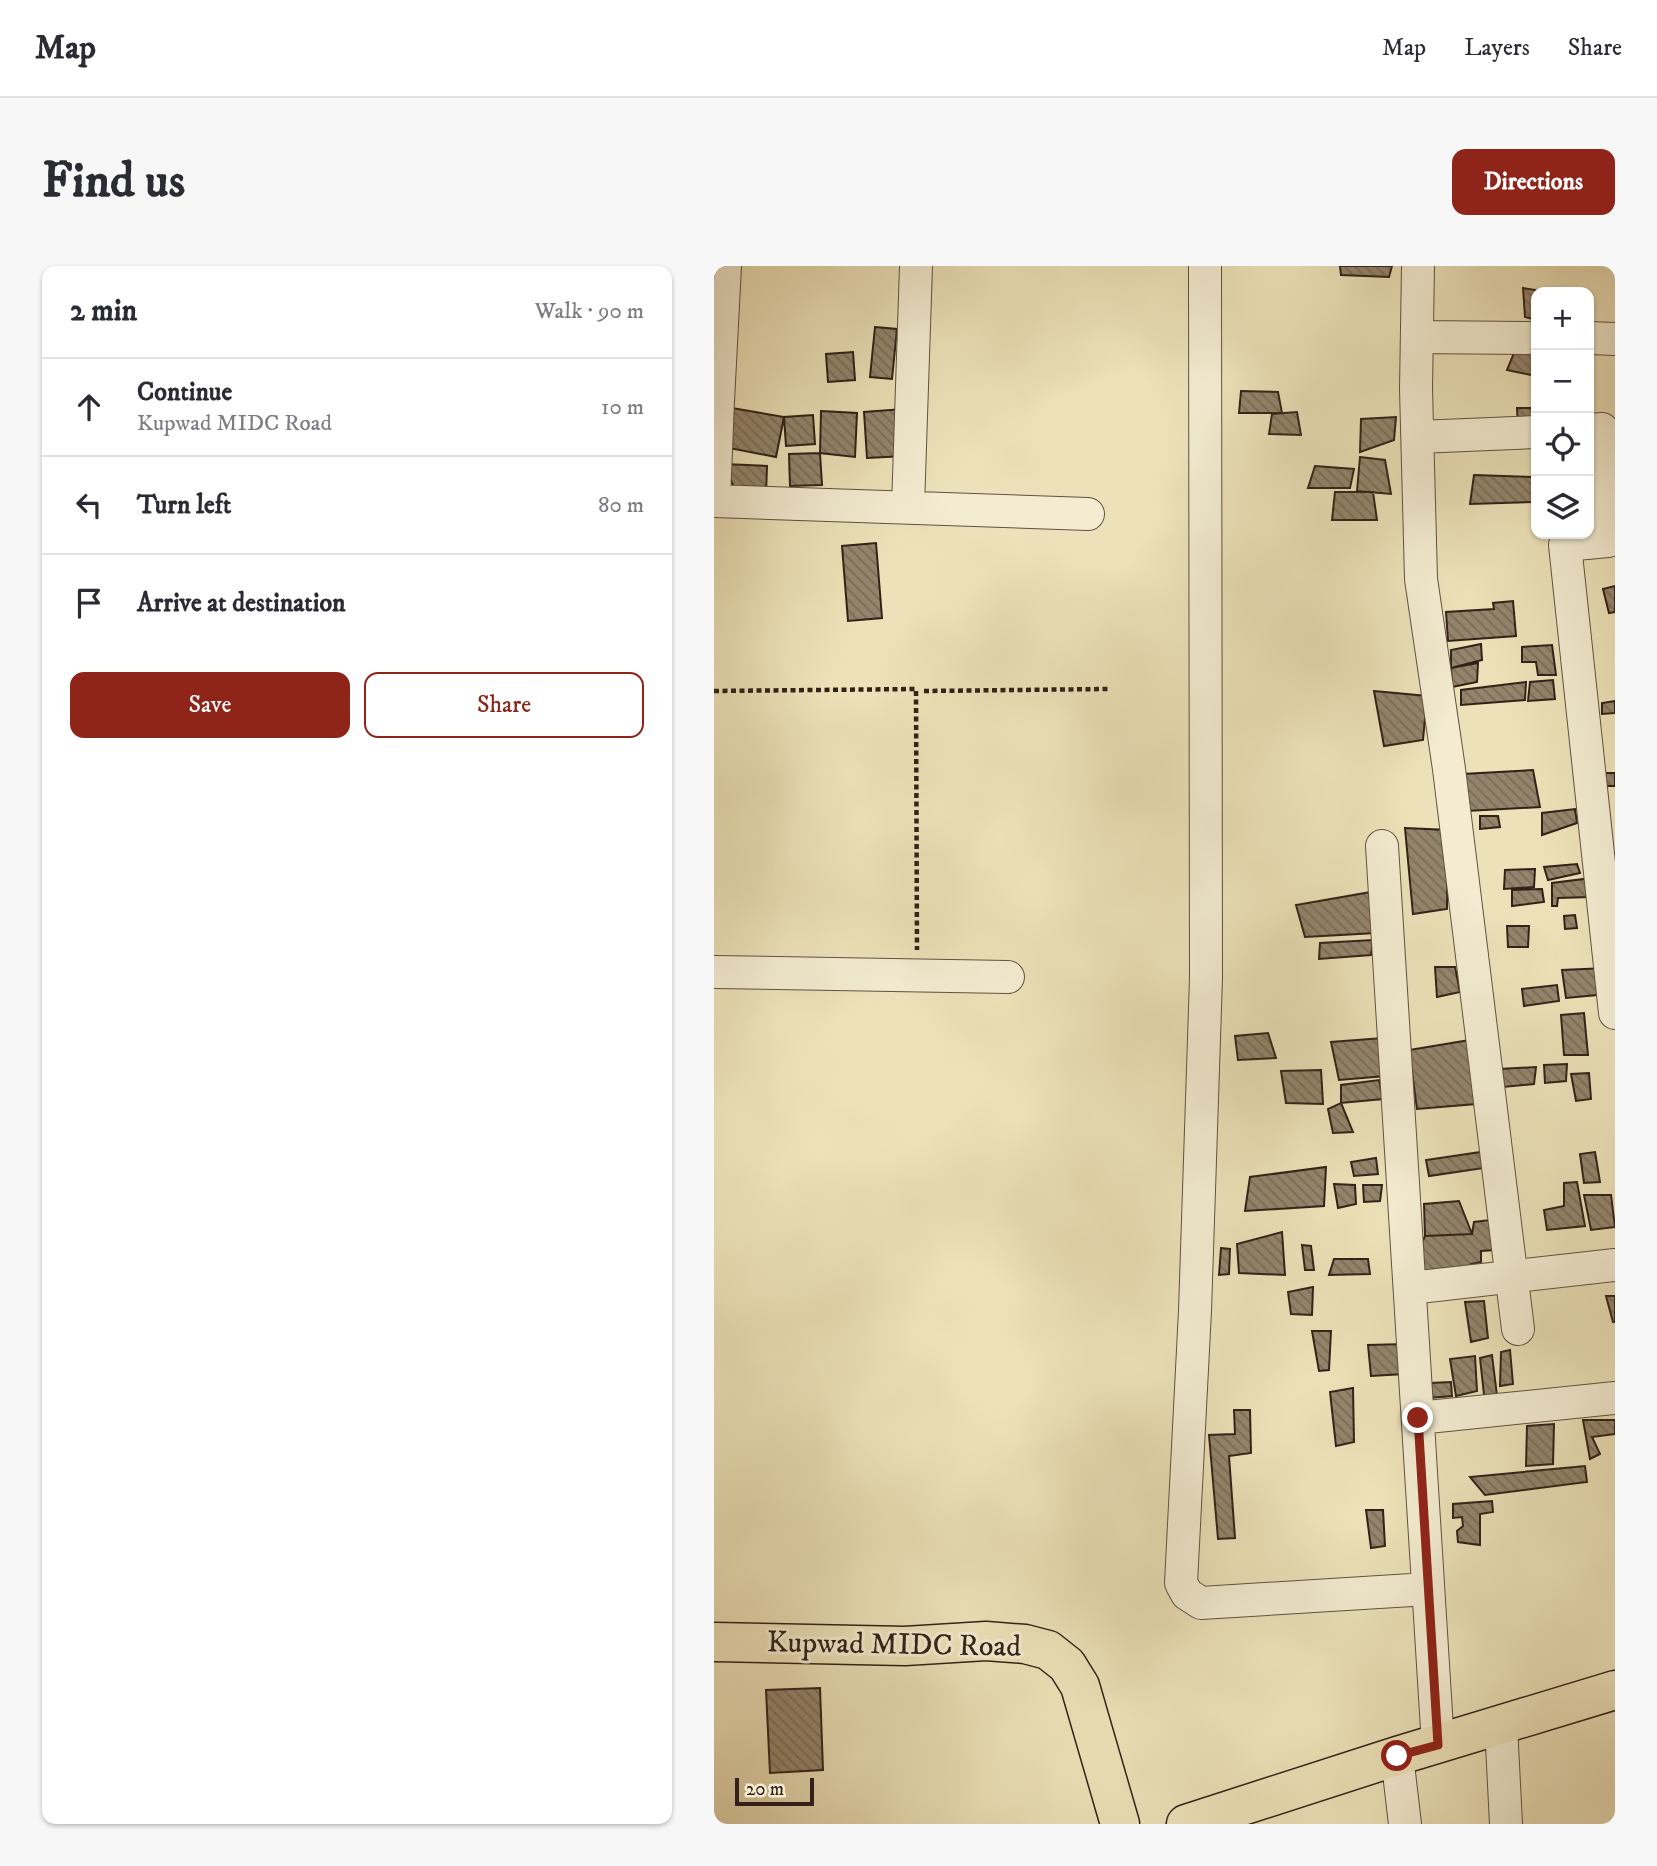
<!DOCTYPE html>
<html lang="en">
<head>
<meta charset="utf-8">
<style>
  body { margin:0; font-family:"IM FELL DW Pica",serif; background:#f7f7f7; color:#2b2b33 }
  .controls { position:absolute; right:21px; top:21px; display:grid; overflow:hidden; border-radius:14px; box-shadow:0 2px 5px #0004 }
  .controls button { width:63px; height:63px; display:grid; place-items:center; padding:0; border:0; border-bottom:2px solid #e1e1e2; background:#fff; color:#2b2b33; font:35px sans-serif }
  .scale { position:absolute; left:21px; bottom:18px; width:79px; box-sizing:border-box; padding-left:7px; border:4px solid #332119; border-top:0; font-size:19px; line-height:24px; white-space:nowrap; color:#332119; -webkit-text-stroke:5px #f3ecd1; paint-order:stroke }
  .stop { position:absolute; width:21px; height:21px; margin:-16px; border:5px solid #8f2418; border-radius:50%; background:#fff }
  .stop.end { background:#8f2418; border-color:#fff; box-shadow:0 2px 7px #0008 }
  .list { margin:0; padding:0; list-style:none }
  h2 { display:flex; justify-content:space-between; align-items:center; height:91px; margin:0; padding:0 28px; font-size:30px }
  h2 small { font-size:23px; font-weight:400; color:#7c7c81 }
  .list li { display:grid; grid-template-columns:46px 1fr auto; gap:21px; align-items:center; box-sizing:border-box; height:98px; padding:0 28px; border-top:2px solid #e1e1e2 }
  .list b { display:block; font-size:26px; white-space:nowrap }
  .list p { margin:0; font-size:23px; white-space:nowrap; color:#7c7c81 }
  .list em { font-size:23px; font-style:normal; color:#7c7c81 }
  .actions { display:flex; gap:14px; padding:21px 28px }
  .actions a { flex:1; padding:16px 0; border:2px solid #8f2418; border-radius:14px; text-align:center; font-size:24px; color:#8f2418 }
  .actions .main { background:#8f2418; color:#fff }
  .icon { flex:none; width:38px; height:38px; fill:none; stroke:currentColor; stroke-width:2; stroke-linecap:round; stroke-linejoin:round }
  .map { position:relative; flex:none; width:901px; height:1558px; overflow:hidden; border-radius:14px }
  header { display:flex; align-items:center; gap:42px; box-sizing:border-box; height:98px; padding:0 35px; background:#fff; border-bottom:2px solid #e1e1e2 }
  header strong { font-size:33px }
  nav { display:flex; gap:38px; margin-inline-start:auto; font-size:24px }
  .intro { display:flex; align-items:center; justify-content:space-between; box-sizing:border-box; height:168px; padding:0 42px }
  h1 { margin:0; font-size:49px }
  .button { padding:18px 32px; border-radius:14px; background:#8f2418; color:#fff; font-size:24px; font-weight:700 }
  main { display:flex; gap:42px; padding:0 42px }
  aside { flex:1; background:#fff; border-radius:14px; box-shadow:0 2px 5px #0004 }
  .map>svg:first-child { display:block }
  .building { fill:url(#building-back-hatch); stroke:#332119; stroke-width:2 }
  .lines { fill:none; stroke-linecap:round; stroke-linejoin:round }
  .minor-casing { stroke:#615141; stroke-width:34 }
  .primary-casing { stroke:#332119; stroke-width:41 }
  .path { stroke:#332119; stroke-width:4.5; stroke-dasharray:5 3.5; stroke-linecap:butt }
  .minor { stroke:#f3ecd1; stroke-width:32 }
  .primary { stroke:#ece1b8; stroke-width:38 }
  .route { stroke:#8f2418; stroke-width:9 }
  .labels { text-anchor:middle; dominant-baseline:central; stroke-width:6; stroke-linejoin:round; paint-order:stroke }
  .street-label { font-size:30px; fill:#332119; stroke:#f3ecd1 }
</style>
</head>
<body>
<header>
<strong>Map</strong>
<nav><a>Map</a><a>Layers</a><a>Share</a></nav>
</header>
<div class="intro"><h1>Find us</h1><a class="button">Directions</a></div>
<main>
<aside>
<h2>2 min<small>Walk · 90 m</small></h2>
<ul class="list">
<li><svg class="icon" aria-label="ahead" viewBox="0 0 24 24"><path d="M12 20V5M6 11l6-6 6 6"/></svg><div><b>Continue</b><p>Kupwad MIDC Road</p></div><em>10 m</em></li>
<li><svg class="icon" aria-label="left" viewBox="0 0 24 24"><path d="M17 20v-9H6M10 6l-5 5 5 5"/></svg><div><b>Turn left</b></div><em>80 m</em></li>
<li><svg class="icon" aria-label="arrive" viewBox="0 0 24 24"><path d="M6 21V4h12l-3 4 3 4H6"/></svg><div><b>Arrive at destination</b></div></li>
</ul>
<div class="actions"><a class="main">Save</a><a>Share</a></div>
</aside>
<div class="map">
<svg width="901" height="1558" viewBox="0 0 901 1558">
  <defs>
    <pattern id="building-back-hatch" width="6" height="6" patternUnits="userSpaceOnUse" patternTransform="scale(1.75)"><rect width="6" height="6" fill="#93856c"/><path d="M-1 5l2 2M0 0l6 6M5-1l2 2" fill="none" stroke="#796c58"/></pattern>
  </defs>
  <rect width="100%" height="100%" fill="#ece1b8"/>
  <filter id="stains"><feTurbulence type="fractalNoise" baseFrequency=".00286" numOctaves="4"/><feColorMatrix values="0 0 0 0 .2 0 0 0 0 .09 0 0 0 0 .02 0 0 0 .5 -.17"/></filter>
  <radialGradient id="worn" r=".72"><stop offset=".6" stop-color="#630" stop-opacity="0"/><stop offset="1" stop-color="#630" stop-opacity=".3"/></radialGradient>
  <path class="building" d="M626,0H678L675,11L627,9Z
    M809,22L834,26H822V54L811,51Z
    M161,61L183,63L178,113L156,111Z
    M804,77L822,83V110L793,104Z
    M139,86L141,114L114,116L112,88Z
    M527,125L564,126L568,147H525Z
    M18,142L70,151L62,191L10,181Z
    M803,142H822V160H804Z
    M189,143L191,190L153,192L150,146Z
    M107,145L143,147L141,191L106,187Z
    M583,146L587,169L555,168L558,148Z
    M99,149L101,178L72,180L70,151Z
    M682,151L680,174L646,186L647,153Z
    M106,187L108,219L76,220L75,188Z
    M646,191L671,194L677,228L643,225Z
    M10,198L53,200L52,228L22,226Z
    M601,200L640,203L636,222H594Z
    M760,209L820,211L818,236L756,238Z
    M621,226H659L663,254H618Z
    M162,277L168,352L134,355L128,280Z
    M901,320V346L895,347L889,323Z
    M799,335L802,370L734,375L732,346L780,343L779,337Z
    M767,378L768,394L737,402V384Z
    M838,379L842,409H824L822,396H808V381Z
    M764,397L763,416L738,421L737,402Z
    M839,414L841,433L814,435L816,416Z
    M812,416L811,434L747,439V424Z
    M660,425L713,430L709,474L670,480Z
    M901,435V447L888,448V437Z
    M819,504L826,541L753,545L749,508Z
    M890,507H901V520H890Z
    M861,543L863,557L828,569V547Z
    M766,550H784L786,561L766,563Z
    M691,562L734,564L733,643L699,648Z
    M863,598L866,607L834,614L830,601Z
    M821,603L820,621L790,623L791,604Z
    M878,612L876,631L844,632L843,640H838V617Z
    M828,623L830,636L798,640V624Z
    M657,626L662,667L591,671L582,639Z
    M861,649L863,662L851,663L850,650Z
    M793,660H815L814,681H794Z
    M659,674L657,689L605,693L606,677Z
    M721,701H741L746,726L723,731Z
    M892,702L894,728L852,732L848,704Z
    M843,719L845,735L810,740L808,723Z
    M870,747L874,789H850L847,749Z
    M554,767L562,792L524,794L521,770Z
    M669,772L672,810L625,814L617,776Z
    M756,774L762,838L703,843L695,784Z
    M853,798L852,815L831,817L830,799Z
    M822,801L820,818L789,821L786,803Z
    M607,804L609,838L572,837L567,805Z
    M875,807L877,833L862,835L857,808Z
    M665,814L669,833L627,837V819Z
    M627,837L639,866L619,867L614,843Z
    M767,886L770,902L715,910L712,894Z
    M881,886L886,916L870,917L866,888Z
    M662,892L664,908L640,910L637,896Z
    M612,901L610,940L531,945L536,911Z
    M863,916L871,960L833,964L830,944L850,940V917Z
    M620,918L641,919L642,938L624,942Z
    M649,919H668L666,935L650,936Z
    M870,929H897L901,961L877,964Z
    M745,935L758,968L711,970L710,938Z
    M776,954L781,984L767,985V996L757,998V1005H709L706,980L711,970L758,968L760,956Z
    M568,966L571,1009L525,1007L523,978Z
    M588,979L597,980L600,1004H591Z
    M507,982L516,983L515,1008L505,1009Z
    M620,993H654L656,1008L615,1009Z
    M599,1021L598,1049L577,1048L574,1026Z
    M892,1030H901V1056H899Z
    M770,1035L774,1072L757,1076L751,1036Z
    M598,1065H617L615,1104L605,1105Z
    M692,1078L691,1108L657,1110L654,1079Z
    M796,1084L799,1118L786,1120L787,1086Z
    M778,1089L784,1138H771L766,1092Z
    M761,1090L763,1125L742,1130L736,1093Z
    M737,1116L738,1130L715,1132L716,1117Z
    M639,1122L640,1176L622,1180L616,1126Z
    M520,1144H536L537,1187L515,1190L521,1272L504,1273L495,1169L521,1168Z
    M869,1154H901V1168L878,1171L886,1188L876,1193Z
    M840,1158L839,1198L812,1200L813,1160Z
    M871,1200L873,1216L771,1229L756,1211Z
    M778,1235L779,1246L766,1248V1279L744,1276L743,1265L749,1260L748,1251L739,1252V1238Z
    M652,1244H669L671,1280L657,1282Z
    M106,1422L109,1504L56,1507L52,1424Z"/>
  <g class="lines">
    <defs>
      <path id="minor" d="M491,0L492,712L481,1045L467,1317L473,1328L487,1337L714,1323
        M704,0L702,123L707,313L735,503L804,1063
        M703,71L822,72
        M875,72L901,73
        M0,135H4L0,233
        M4,135L11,0
        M875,164L888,163L892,207L894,275L851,279L901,747
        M704,171L822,166
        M0,235L374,248
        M194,241L202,0
        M668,580L724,1479
        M0,706L294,711
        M696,1022L901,999
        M704,1152L901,1132
        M787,1459L792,1558
        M683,1490L691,1558"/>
      <path id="primary" d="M0,1376L191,1380L272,1375L311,1378L334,1384L353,1399L366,1420L406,1558
        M472,1558L683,1490L901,1424"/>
    </defs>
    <use href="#minor" class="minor-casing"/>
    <use href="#primary" class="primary-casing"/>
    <path class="path" d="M0,425L202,423L203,684
      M210,425L394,423"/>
    <use href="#minor" class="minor"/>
    <use href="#primary" class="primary"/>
  </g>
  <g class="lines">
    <path class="route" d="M683,1490L724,1479L704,1152"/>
  </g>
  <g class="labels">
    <g class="street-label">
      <text transform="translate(180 1379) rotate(1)">Kupwad MIDC Road</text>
    </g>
  </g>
  <rect width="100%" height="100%" filter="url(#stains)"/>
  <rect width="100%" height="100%" fill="url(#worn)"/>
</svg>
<div class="controls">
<button>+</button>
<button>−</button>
<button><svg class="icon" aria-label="locate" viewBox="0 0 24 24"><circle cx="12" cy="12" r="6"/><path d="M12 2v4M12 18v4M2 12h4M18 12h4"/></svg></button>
<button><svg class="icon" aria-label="layers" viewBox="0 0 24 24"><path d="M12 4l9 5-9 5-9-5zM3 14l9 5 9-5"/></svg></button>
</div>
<div class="scale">20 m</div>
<div class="stop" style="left:683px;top:1490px"></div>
<div class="stop end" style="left:704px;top:1152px"></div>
</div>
</main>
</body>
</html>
